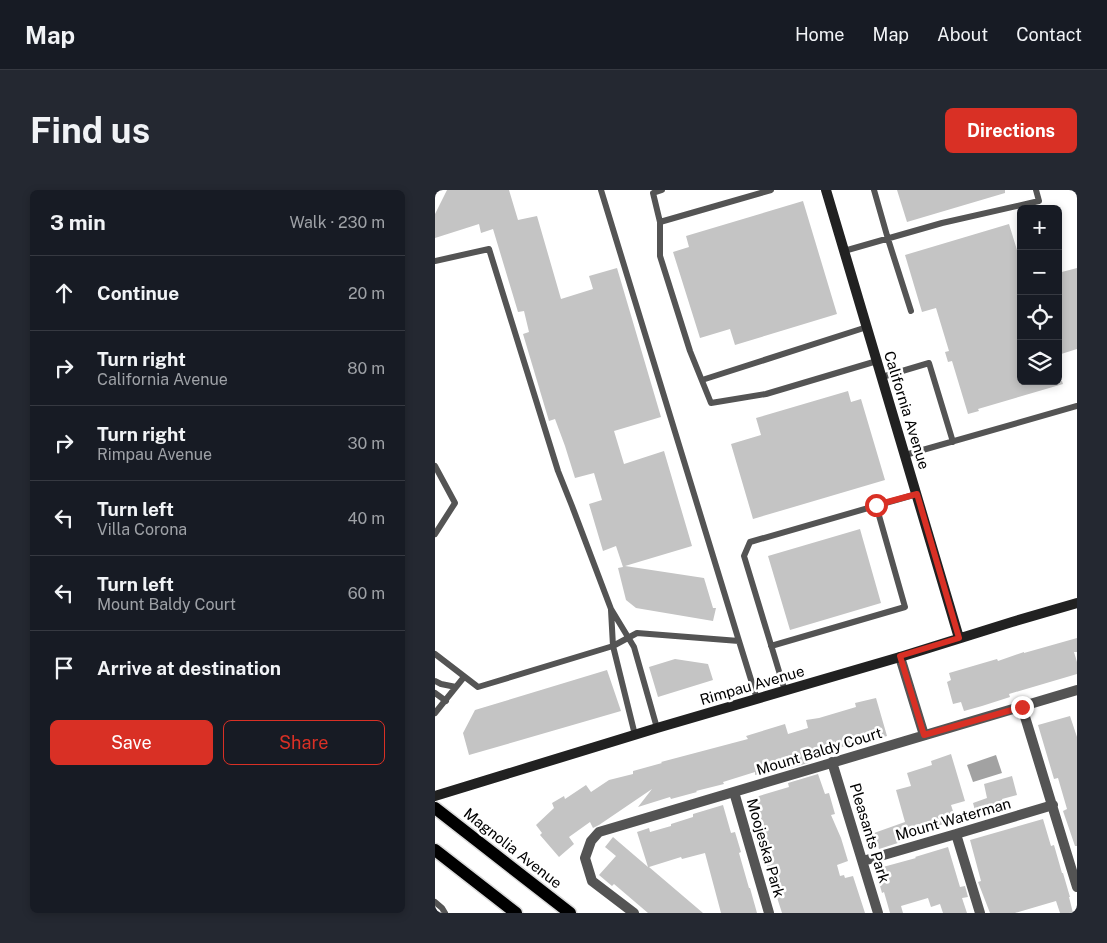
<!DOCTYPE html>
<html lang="en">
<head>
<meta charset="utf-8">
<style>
  body { margin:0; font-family:"Public Sans",sans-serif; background:#242831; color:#f1f3f6 }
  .controls { position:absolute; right:15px; top:15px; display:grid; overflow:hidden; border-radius:8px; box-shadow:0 2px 8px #0003 }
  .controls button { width:45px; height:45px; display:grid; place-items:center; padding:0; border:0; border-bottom:1px solid #363941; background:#171b24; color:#f1f3f6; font:25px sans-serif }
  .stop { position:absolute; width:15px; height:15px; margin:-11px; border:4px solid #d93025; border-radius:50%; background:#fff }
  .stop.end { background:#d93025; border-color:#fff; box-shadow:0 1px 5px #0008 }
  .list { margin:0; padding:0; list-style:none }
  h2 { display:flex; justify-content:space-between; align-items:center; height:65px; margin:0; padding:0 20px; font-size:21px }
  h2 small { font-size:16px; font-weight:400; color:#9ea1a6 }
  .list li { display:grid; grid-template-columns:32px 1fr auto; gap:15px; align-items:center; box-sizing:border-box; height:75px; padding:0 20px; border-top:1px solid #363941 }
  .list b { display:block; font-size:19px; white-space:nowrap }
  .list p { margin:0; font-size:16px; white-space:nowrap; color:#9ea1a6 }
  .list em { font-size:16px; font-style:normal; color:#9ea1a6 }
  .actions { display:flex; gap:10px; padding:15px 20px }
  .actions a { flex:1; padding:11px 0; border:1px solid #d93025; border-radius:8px; text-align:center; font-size:18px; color:#d93025 }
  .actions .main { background:#d93025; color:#fff }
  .icon { flex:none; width:28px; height:28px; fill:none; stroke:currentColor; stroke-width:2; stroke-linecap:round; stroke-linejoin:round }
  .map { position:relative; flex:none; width:642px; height:723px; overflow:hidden; border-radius:8px }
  header { display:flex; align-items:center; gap:30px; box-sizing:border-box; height:70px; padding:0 25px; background:#171b24; border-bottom:1px solid #363941 }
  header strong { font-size:24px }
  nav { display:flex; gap:28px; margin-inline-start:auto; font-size:18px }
  .intro { display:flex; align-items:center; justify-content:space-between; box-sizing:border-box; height:120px; padding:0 30px }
  h1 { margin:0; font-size:35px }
  .button { padding:12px 22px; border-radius:8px; background:#d93025; color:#fff; font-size:18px; font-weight:700 }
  main { display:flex; gap:30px; padding:0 30px }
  aside { flex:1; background:#171b24; border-radius:8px; box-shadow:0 2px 8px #0003 }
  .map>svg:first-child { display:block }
  .water { fill:#a2a2a2 }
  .building { fill:#c4c4c4 }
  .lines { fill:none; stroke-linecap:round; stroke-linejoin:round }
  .primary-casing { stroke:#dbdbdb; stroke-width:15 }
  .lane { stroke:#545454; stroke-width:6 }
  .street { stroke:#545454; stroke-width:10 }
  .secondary { stroke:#212121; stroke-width:10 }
  .primary { stroke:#000; stroke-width:12 }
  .route { stroke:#d93025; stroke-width:6 }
  .labels { text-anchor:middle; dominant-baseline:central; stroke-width:5; stroke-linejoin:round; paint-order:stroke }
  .street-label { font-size:15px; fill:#000; stroke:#fff }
</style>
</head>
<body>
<header>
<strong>Map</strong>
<nav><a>Home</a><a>Map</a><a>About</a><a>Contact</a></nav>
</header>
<div class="intro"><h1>Find us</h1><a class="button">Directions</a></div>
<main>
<aside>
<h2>3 min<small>Walk · 230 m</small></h2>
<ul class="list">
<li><svg class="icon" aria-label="ahead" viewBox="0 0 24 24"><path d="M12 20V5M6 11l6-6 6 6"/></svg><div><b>Continue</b></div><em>20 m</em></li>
<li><svg class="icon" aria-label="right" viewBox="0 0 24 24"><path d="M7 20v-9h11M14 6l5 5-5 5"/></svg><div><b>Turn right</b><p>California Avenue</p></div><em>80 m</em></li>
<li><svg class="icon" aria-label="right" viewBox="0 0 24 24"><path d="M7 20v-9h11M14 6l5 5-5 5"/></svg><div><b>Turn right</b><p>Rimpau Avenue</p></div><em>30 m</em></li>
<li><svg class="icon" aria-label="left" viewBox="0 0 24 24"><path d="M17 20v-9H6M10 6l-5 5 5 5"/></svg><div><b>Turn left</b><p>Villa Corona</p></div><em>40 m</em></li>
<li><svg class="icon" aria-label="left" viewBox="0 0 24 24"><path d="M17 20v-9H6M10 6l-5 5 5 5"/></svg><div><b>Turn left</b><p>Mount Baldy Court</p></div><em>60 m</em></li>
<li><svg class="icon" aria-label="arrive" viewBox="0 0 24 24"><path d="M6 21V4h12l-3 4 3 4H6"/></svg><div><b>Arrive at destination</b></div></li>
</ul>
<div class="actions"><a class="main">Save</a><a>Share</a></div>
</aside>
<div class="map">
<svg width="642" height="723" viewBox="0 0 642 723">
  <rect width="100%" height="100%" fill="#fff"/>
  <path class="water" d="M561,565L567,583L538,592L532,575Z"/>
  <path class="building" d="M12,0H74L83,30L102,26L126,109L158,99L154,86L182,78L226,227L179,241L189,274L229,261L257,356L190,376L269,388L278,418H281L278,431L201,418L191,410L183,378L188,377L181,356L168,361L154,314L167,310L159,283L140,288L130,256L120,229L114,231L88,144L94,142L89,121L83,122L58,39L46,43L44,34L0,48V24Z
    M462,0H570V3L472,32Z
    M368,11L402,124L300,155L295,139L265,148L238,62L254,57L251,46Z
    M574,34L582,60L586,59V191H627L628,194L543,219L544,221L533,224L517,171L513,172L510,162L514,161L501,118L487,122L470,65Z
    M642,78V159L623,165V83Z
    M413,201L416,212L426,209L450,290L318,329L296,254L326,245L321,228Z
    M425,339L446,413L355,440L333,366Z
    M642,448V462H639L642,472V484L574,504L575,507L547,516L529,521L526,512L518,514L512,492L516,490L514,483L562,469L563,471L589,462V463Z
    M240,469L273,474L278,490L223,507L214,477Z
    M172,480L186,521L34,565L28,543L40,520Z
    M441,508L452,546L431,552V551L371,566L373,573L349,580L347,577L320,585V582L288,592L289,594L261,601L262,602L236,609L235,607L203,617L217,599L164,635L158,638L155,632L134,647L139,654L124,667L105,645L107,643L101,635L119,618L117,613L129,606L130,609L151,595L156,602L174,590L198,584V581L227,573L226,572L313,549L311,546L350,534L353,544L373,538L371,530L384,528L421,517L420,513Z
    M635,526L642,547V656H640L628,621L632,619L623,588L619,589L603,535Z
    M516,564L530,611L516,615L521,630L465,648L466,652L444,659L439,643L470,632L461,600L476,596L472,583L497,575L496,571Z
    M383,584L390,604L394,603L400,624L396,625L406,648L413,671L402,675L405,686L409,685L410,688L418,686L430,723H347L329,667L331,666L321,636L314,609L354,597L353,593Z
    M577,586L582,605L567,609L569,615L558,617L560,622L542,628L538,613L552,608L549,594Z
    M288,615L296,643L300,642L306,662L304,663L314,698H315L322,723H286L270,663L247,669L246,667L214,677L268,723H213L179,694L177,696L164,685L181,666L170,657L178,647L213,677L202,642L214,638L215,642L236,636V634L258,627V624Z
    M608,629L616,656L619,655L627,683H628L635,707H634L638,723H625L621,711L580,723H555L543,692L546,691L535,650Z
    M513,657L525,697L530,696L533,707L527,708L532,723H508L505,714L496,717L493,708L466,716L468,723H455L449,702L447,703L443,689L451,687L448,677L481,668L480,667Z"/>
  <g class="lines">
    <defs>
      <path id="primary" d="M0,618L135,723
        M0,660L81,723"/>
    </defs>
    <use href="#primary" class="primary-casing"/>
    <path class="lane" d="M166,0L304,451
      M336,0L225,32V66L255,161L276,213L331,204L442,171
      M439,0L453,49L476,121
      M225,32L218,3L227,0
      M409,61L507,33L604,11L601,0
      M0,71L54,59L123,281L137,316L176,419L199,457L222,538
      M447,187L494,173L518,252
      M267,190L432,137
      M470,265L642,216
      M0,276L20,313L0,344
      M176,420L178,456L200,545
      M336,456L470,417L441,315
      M0,464L43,497L178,456L202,443L304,451L322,509
      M0,491L6,494L21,497
      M350,501L309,366L315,352L482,304
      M0,503L11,511
      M0,523L29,487
      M0,712L7,718L10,723"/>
    <path class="street" d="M465,467L489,545
      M587,517L642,697
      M397,572L443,723
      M299,602L334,723
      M521,644L545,723
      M428,671L521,644L618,615
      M199,723L157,691L150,668L156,651L164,642L642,500"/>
    <path class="secondary" d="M391,0L524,448
      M0,606L222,538L465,467L577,432L642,413"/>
    <use href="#primary" class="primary"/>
  </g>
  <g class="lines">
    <path class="route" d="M441,315L482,304L524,448L465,466L489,545L587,517"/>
  </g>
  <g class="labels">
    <g class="street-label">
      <text transform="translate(472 220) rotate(73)">California Avenue</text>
      <text transform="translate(317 495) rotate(-16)">Rimpau Avenue</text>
      <text transform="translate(384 561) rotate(-17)">Mount Baldy Court</text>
      <text transform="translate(518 629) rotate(-16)">Mount Waterman</text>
      <text transform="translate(435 643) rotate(73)">Pleasants Park</text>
      <text transform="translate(78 658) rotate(38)">Magnolia Avenue</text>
      <text transform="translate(331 658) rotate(74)">Moojeska Park</text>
    </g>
  </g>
</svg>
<div class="controls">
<button>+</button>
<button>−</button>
<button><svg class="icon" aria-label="locate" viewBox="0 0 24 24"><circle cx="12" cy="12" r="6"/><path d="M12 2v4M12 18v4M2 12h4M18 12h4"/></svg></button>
<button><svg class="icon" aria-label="layers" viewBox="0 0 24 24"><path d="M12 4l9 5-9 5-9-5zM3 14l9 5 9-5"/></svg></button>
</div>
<div class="stop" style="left:441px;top:315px"></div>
<div class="stop end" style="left:587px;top:517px"></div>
</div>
</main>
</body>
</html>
